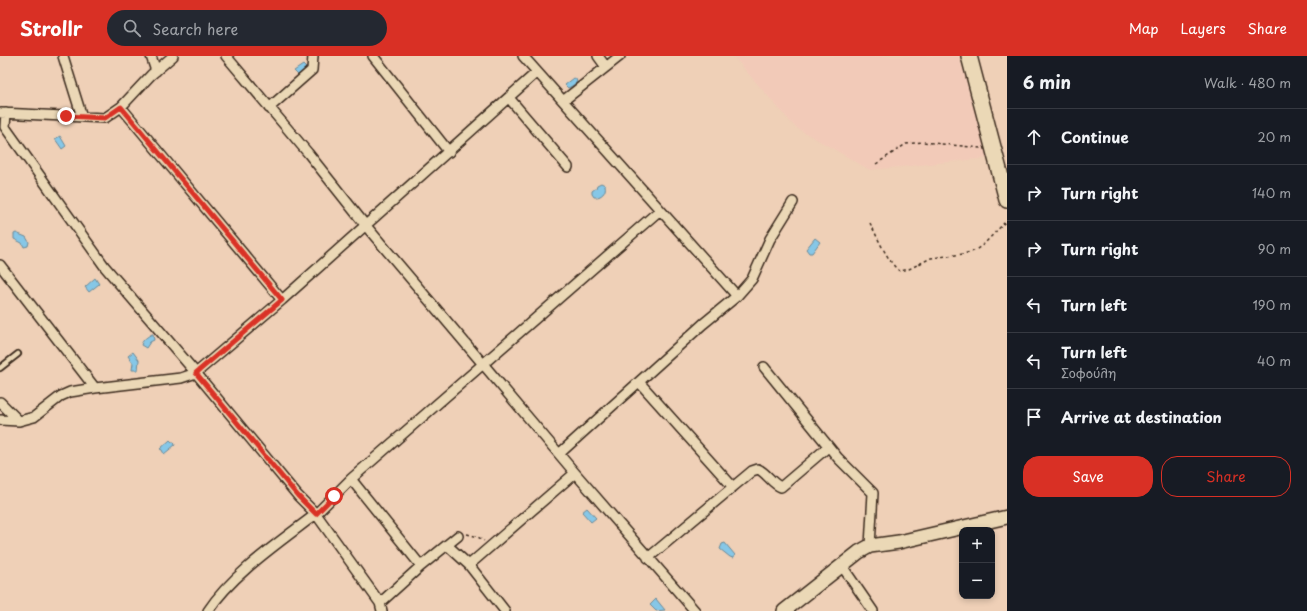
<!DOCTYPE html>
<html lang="en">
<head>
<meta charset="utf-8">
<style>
  body { margin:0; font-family:"Playpen Sans",sans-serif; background:#242831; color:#f1f3f6 }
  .controls { position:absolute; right:12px; bottom:12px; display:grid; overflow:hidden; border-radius:8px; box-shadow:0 2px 6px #0003 }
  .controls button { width:36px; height:36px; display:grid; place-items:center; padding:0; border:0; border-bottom:1px solid #363941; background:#171b24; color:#f1f3f6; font:20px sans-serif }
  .stop { position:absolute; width:12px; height:12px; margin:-9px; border:3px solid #d93025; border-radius:50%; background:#fff }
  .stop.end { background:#d93025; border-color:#fff; box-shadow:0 1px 4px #0008 }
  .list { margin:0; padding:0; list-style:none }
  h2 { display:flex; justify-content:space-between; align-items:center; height:52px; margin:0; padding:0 16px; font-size:17px }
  h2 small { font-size:13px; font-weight:400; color:#9ea1a6 }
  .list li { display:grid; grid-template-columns:26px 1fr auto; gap:12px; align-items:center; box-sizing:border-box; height:56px; padding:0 16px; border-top:1px solid #363941 }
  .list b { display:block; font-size:15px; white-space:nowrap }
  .list p { margin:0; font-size:13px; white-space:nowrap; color:#9ea1a6 }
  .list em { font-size:13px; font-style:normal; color:#9ea1a6 }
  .actions { display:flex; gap:8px; padding:12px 16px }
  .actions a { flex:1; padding:9px 0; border:1px solid #d93025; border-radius:16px; text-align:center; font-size:14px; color:#d93025 }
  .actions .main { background:#d93025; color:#fff }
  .icon { flex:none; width:22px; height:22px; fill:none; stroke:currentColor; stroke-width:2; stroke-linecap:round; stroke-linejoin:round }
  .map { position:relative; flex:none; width:1007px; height:555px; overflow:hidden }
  header { display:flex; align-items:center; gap:24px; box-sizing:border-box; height:56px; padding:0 20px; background:#d93025; color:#fff }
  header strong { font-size:19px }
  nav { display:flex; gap:22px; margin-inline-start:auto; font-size:14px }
  .search { width:280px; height:36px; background:#242831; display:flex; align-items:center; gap:10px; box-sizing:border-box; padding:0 14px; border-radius:22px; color:#9ea1a6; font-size:15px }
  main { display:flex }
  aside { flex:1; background:#171b24 }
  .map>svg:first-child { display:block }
  .built { fill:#f2cab8 }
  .water { fill:#86c7e7; stroke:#688897 }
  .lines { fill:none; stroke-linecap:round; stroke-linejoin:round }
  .lane-casing { stroke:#3b2a1e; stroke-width:8 }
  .street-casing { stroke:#3b2a1e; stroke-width:12 }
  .secondary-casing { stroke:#3b2a1e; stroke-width:16 }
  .primary-casing { stroke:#3b2a1e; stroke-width:18 }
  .path { stroke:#3b2a1e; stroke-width:1.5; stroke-dasharray:3 3; stroke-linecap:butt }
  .lane { stroke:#ebd8b6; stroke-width:4.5 }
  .street { stroke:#ebd8b6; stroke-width:9 }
  .secondary { stroke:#ebd8b6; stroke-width:13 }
  .primary { stroke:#ebd8b6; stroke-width:15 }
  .route { stroke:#d93025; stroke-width:5 }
</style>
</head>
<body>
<header>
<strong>Strollr</strong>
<div class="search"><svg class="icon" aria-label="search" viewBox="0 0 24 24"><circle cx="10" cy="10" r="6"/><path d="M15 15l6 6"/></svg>Search here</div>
<nav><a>Map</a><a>Layers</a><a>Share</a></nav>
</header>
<main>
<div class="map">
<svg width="1007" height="555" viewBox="0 0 1007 555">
  <rect width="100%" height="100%" fill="#efd0b7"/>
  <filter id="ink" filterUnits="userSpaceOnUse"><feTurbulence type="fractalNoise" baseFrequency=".025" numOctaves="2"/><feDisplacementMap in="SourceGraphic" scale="8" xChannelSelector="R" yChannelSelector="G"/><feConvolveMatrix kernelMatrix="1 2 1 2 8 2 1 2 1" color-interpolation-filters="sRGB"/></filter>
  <g filter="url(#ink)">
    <path class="built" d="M733,0H959L988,102L870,114L795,71Z"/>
    <path class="water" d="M303,9L307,13L298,19L294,15Z
      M574,22L576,23L577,26L572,30L568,32L565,29Z
      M60,80L66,90L62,93L55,83Z
      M601,127L605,129C607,136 601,142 594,141L592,138V135L596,132L597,129Z
      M16,177L26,181L29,186L28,190L24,191L22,187L14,183V178Z
      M815,182L820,186L812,197H809L806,193Z
      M95,222L99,228L89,236L85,231Z
      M152,278H153L154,284L150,286L146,292L141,289C143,283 147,281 152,278Z
      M133,296L139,304L138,314H132L133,307L128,300Z
      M170,384L172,386H174L175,389L164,398L162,394L160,393Z
      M587,452L596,462L591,466L582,456Z
      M725,487L735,499L733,502L730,501L720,493L722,488Z
      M656,543L665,554L656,555L650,549Z"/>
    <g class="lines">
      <defs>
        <path id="lane" d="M0,312L18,298"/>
        <path id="street" d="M63,0L82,61
          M151,0L156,15
          M226,0L308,97L366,170L483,308L575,417L695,555
          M373,0L449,96
          M523,0L737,240
          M598,0L606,11
          M509,42L568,111
          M563,45L620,0
          M121,51L282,244
          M269,52L312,14L313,0
          M1,57L105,62L121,51L151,19L173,0
          M6,57L5,71L105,211L196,317L298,440L316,458C281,485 232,518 208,555
          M0,209L95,332L181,322L196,317L282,244L537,16
          M764,311L838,402L873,437L870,490
          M639,326L733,431
          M0,346L19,365L34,361L61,340L70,336L95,332
          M0,364L19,365
          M559,398L703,268L737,240L752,223L770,183L793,146
          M351,423L421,510
          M447,489L469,509L505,555
          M648,502L752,415L758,413C767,417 772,428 781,431L828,391
          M469,509L575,417
          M842,510L873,555
          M380,547L421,510L458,480
          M382,555L380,547L316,458L351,423L660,154"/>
        <path id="secondary" d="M784,555L859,496L870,490L899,486L1007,461"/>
        <path id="primary" d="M969,0L1007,144"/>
      </defs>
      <use href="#lane" class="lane-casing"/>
      <use href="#street" class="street-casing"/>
      <use href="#secondary" class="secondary-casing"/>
      <use href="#primary" class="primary-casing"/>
      <path class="path" d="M876,108L906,88L923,86L981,92
        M870,167C876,178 889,209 900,215L909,213L931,202L963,198L974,195L984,188L1007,164
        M467,478L478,481L484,485"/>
      <use href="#lane" class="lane"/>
      <use href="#street" class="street"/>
      <use href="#secondary" class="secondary"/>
      <use href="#primary" class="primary"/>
    </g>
  </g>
  <g class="lines" filter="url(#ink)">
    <path class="route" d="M66,60L105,62L121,51L282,244L196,317L298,440L316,458L334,440"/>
  </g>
</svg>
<div class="controls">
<button>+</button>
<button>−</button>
</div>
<div class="stop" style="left:334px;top:440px"></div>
<div class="stop end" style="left:66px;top:60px"></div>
</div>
<aside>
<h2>6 min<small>Walk · 480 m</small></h2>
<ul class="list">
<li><svg class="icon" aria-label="ahead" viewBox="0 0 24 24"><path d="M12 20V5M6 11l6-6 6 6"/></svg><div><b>Continue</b></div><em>20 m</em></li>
<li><svg class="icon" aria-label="right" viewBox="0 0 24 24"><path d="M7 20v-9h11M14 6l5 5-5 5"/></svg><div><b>Turn right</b></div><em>140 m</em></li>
<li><svg class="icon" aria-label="right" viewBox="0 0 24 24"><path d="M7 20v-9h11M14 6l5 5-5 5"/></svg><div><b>Turn right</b></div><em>90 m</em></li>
<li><svg class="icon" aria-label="left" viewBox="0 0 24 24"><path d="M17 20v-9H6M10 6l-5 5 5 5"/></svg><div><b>Turn left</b></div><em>190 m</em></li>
<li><svg class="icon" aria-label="left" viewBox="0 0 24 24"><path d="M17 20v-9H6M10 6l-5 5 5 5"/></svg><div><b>Turn left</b><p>Σοφούλη</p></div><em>40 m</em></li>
<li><svg class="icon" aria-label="arrive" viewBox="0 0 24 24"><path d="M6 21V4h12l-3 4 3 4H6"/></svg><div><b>Arrive at destination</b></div></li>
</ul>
<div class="actions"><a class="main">Save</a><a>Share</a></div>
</aside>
</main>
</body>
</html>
